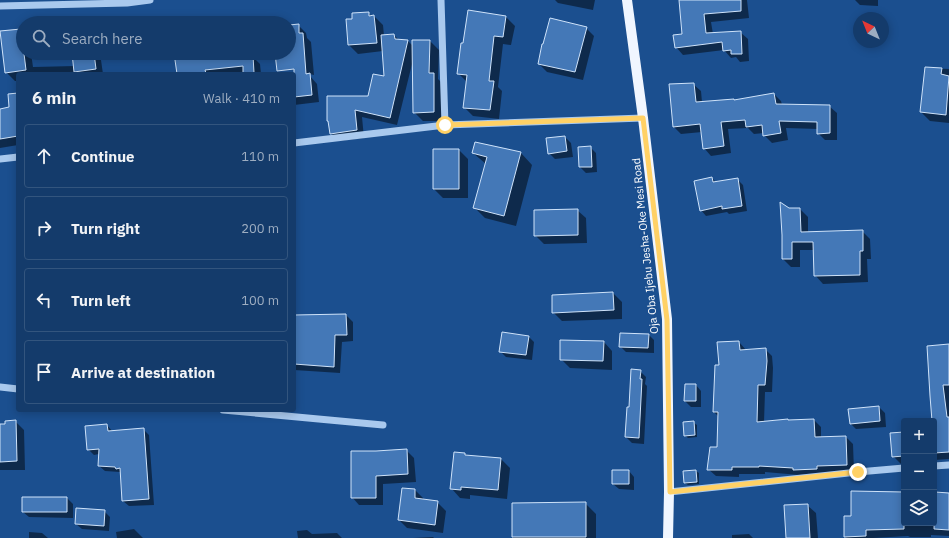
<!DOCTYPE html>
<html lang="en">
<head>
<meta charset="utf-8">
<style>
  body { margin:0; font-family:"IBM Plex Sans",sans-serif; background:#1d4271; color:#f1f3f6 }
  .controls { position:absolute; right:12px; bottom:12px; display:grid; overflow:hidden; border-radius:4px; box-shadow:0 2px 10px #0003 }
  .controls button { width:36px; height:36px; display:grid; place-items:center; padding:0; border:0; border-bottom:1px solid #33557e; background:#143b6b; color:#f1f3f6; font:20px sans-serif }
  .compass { position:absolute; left:853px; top:12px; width:36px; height:36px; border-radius:50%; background:#143b6b; box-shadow:0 2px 10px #0003; rotate:317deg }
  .stop { position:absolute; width:12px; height:12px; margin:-9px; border:3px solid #ffd166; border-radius:50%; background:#fff }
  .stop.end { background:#ffd166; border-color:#fff; box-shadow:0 1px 4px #0008 }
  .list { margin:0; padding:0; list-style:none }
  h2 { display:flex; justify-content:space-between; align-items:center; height:52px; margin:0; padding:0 16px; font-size:17px }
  h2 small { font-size:13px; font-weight:400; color:#9dadc1 }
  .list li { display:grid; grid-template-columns:26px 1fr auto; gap:12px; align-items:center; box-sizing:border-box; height:64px; margin:0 8px 8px; padding:0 8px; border:1px solid #33557e; border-radius:4px }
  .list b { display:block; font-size:15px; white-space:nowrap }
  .list em { font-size:13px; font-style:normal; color:#9dadc1 }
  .icon { flex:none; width:22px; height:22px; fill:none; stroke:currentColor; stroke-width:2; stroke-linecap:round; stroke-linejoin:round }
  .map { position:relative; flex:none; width:949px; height:538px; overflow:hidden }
  .search { position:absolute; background:#143b6b; box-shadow:0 2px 10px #0003; left:16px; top:16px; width:280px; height:44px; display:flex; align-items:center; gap:10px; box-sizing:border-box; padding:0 14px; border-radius:22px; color:#9dadc1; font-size:15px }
  .panel { position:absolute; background:#143b6b; box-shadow:0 2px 10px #0003; left:16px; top:72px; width:280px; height:340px; border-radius:4px }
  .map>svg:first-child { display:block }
  .shadow { fill:#0007 }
  .building { fill:#4478b7; stroke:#cfe3fa }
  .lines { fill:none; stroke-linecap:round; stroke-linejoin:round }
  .minor { stroke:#a9c9ee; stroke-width:7 }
  .major { stroke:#f0f6ff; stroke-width:10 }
  .route { stroke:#ffd166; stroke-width:5 }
  .labels { text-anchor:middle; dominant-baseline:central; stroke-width:3; stroke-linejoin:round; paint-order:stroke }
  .street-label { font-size:11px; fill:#fff; stroke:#1b4f8f }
</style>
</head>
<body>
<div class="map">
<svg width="949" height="538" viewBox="0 0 949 538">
  <rect width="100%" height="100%" fill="#1b4f8f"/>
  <path class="shadow" d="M555,0H595L593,10L558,3Z
    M680,0H747L749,18L711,22L713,34L740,32L748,39L749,61L740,62L736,57L731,58L724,50L683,55L676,47L683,35Z
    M855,0H878V6L860,5Z
    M368,13L372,16H374L383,25L384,36L394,35L399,40L408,41L413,46L430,41L439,50L438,79L442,83L443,121H423L414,112L413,60L397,125L362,117L364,138L338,141L331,133L329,122L369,97L385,78L383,51L358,54L349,45L353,19Z
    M506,17L515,26L511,45L503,44L498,87L502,91L499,119L473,116L464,107L467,82L458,73Z
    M233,19L237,23H213V21Z
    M160,21L162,23H144Z
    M298,25L306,33L307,38L311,42L314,75L282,67L274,59L273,53H289V26Z
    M586,28L594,36L583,80L547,72L539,64Z
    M21,30L23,32V53H31L33,67L75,66L73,53H100L103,74H18V81H15L6,72Z
    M181,53H243V57L252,56L260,64L261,74H178Z
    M926,68L949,69V123L930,121L921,112Z
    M310,76L317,84L319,102L294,105V77Z
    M693,84L701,91L702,102L735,101L774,94L781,101L782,105L829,106L837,113V140H825L818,133V129L786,128L788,140L772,143L764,135V133L754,134L748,128L728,129L731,153L711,156L704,148L702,132L681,134L674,127Z
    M18,94V145L0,148V110L10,108Z
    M565,137L571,143L573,157L555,159L549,153Z
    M590,147L596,153L597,172L586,173L580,167L579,148Z
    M459,150L468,159V198H443L434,189Z
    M473,153H521L532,165L516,226L485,218L474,207L486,164Z
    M712,178L716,182L737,179L743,185L747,211L729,214L727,212L706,216L701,210Z
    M800,209L808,217V233L862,231L870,239L871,259H867L868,282L823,284L815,275V250H800V267H791L783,259Z
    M577,210L586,218L587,243L544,244L535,235Z
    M613,293L622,302V319L562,321L553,312Z
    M346,315L353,322V341L342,342L340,373L294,370V316Z
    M649,335L654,340V353L626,352L620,346Z
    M528,336L534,342L532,360L506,357L500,351Z
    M604,342L612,351V370L570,368L561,359Z
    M739,342L746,350L765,349L772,356L773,368L772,392H765L764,422L814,420L821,427V438L846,437L853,444L854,472L799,475L765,472V474H739V477L716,476L708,469L718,448L719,417L714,412L720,366Z
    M949,345V459L934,460V421H928V419H933Z
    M640,371L646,377L645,384L647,386L644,444L632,443L626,437L630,408Z
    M696,385L701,391V407H691L685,401Z
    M879,407L885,413L886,427L856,429L850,423Z
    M15,421L24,430L25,470H0V425H6Z
    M694,423L697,425V437L688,438L685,435Z
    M107,425L113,432L144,430L149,435L154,505L129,506L123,501L121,473L120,472L105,471L99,466V454L94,455L88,449Z
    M904,433V464H901L893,456Z
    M406,450L414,458L416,482L383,484V505H359L352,497V452Z
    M465,454L468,456L501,459L510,468L507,499L470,495V499L460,498L452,489Z
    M629,471L634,477V490L619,489L613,484Z
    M696,471L699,473V484L688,485L685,483Z
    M403,489L415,490L423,498V501L437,502L446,511L443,533L407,528L399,520Z
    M903,491H904V523H934V493L949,494V536L931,535V537H910L908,536L873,538H847L845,537L852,517L903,493Z
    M67,498L73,504V518L29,517L23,512Z
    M585,503L596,514V538H513V504Z
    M807,505L816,513L818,538H787Z
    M104,511L110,517L109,531L82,529L76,524Z
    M134,529L143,538H117L116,532Z
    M307,530L312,534L337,533L342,538H298L297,531Z
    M29,532L42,533L48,538H29Z
    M749,534L753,538H732V535Z
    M433,537L434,538H413Z"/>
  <path class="building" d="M679,0H741V11L704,14L706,33L741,31L742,54H731V50L723,51L722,42L675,48L673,35L682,34Z
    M468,10L506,16L503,37L494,36L489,81H494L490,110L463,108L467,75L457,74L461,43H463Z
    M369,12V16L374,15L377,43L348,45L346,19H352V13Z
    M550,18L587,27L575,72L538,64L542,44H543Z
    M299,24V33H303L306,74L310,73L312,95L294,97V69L277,71L275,53H289V25Z
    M21,29L26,70L5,73L0,31Z
    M394,34L395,39L408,40L390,118L355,110L357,130L330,134L328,121H327V96H368L373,74L384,76L381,35Z
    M412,40H430L429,73H434V112L413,113Z
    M72,53H94L96,69L74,72Z
    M174,53H236L237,56L253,55L254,73H243V66L205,70L206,73L195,74H177Z
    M925,67L942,68L941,74L949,76L946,115L920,112Z
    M694,83L696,102L734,99V100L774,93L776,104L830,105V133L817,134V122L779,121L781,133L763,136L762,125L746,127L745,120L721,122L724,146L703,149L700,124L673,127L669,84Z
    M18,93V136L0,139V109L9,107L8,94Z
    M565,136L567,151L548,154L546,138Z
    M475,142L521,152L504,216L473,208L487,157L472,153Z
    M591,146L592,167H579L578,147Z
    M433,149H459V189H433Z
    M712,177L713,182L738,178L742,206L722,209V206L700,211L694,181Z
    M780,202L789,208H800L801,232L863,230V251H860V275L814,276L813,242H792V259H782V235Z
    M578,209V235L534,236V210Z
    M613,292L614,310L552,313V295Z
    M346,314L347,335H335L334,367L294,364V315Z
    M502,332L529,336L526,355L499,352Z
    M620,333L649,334L648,348L619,347Z
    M560,340L604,341L603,361L560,360Z
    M739,341L740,350L766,348L767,361L765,385H758L757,422L788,419V420L814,419L815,437L846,436L847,465L817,466V469L793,470V468L759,466V467H732V470H707L710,447H717L718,412H713L715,365H719L717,342Z
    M949,344V385H943L947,417H949V452L934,453V421H932L930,396L927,346Z
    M631,369L641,370L640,379H642L639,438L625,437L627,407H629Z
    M685,384H696V401H684Z
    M879,406L880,421L850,424L848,409Z
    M16,420L17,461L0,462V424H5V421Z
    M694,421L695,435L684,436L683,422Z
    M107,424L108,431L144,428L149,499L122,501L120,468L116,469L115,467L98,466L99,449L87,450L85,426Z
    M904,432V456L892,457L890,433Z
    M407,449L408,474L376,476V498H351V451H376Z
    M454,452L465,453V455L501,458L498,490L461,487V490L450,489Z
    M612,470H629V484H612Z
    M696,470L697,482L684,483L683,471Z
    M402,488L415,489V498L438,501L435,525L398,520Z
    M851,491L904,492V529L866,530V536L844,537V516H851Z
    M935,492L949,493V530L934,529Z
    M22,497H67V512H22Z
    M586,502V537H512V503Z
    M808,504L810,538H786L784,505Z
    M76,508L105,510L104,526L75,524Z"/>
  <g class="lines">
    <path class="minor" d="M441,0L445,125
      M0,6L127,3L150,0
      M294,143L445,125L643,118
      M0,159L18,157
      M0,387L18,389
      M223,410L383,425
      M934,466L949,465
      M669,492L858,472L904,468"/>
    <path class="major" d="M627,0L643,118L667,319L669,492L668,538"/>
  </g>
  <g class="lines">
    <path class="route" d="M445,125L643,118L667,320L670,492L858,472"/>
  </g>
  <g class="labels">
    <g class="street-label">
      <text transform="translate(645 246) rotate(-96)">Oja Oba Ijebu Jesha-Oke Mesi Road</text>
    </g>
  </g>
</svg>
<div class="controls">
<button>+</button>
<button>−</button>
<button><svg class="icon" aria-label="layers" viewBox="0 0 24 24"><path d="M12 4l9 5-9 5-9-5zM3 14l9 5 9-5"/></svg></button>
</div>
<svg class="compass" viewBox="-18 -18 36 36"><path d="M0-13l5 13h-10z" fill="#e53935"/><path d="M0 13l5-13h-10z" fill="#9dadc1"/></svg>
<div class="stop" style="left:445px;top:125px"></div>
<div class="stop end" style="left:858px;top:472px"></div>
<div class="search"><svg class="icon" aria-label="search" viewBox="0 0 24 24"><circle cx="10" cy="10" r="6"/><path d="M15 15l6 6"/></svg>Search here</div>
<section class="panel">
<h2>6 min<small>Walk · 410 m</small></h2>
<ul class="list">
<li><svg class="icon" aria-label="ahead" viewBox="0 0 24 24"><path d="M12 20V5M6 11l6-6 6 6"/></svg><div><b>Continue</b></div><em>110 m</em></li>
<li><svg class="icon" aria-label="right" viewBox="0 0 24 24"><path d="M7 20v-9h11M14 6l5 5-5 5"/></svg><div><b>Turn right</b></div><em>200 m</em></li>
<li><svg class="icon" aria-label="left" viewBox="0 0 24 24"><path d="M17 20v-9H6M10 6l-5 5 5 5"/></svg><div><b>Turn left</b></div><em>100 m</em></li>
<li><svg class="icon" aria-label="arrive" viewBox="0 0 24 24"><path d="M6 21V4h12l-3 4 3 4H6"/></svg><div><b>Arrive at destination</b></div></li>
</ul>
</section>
</div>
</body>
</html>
